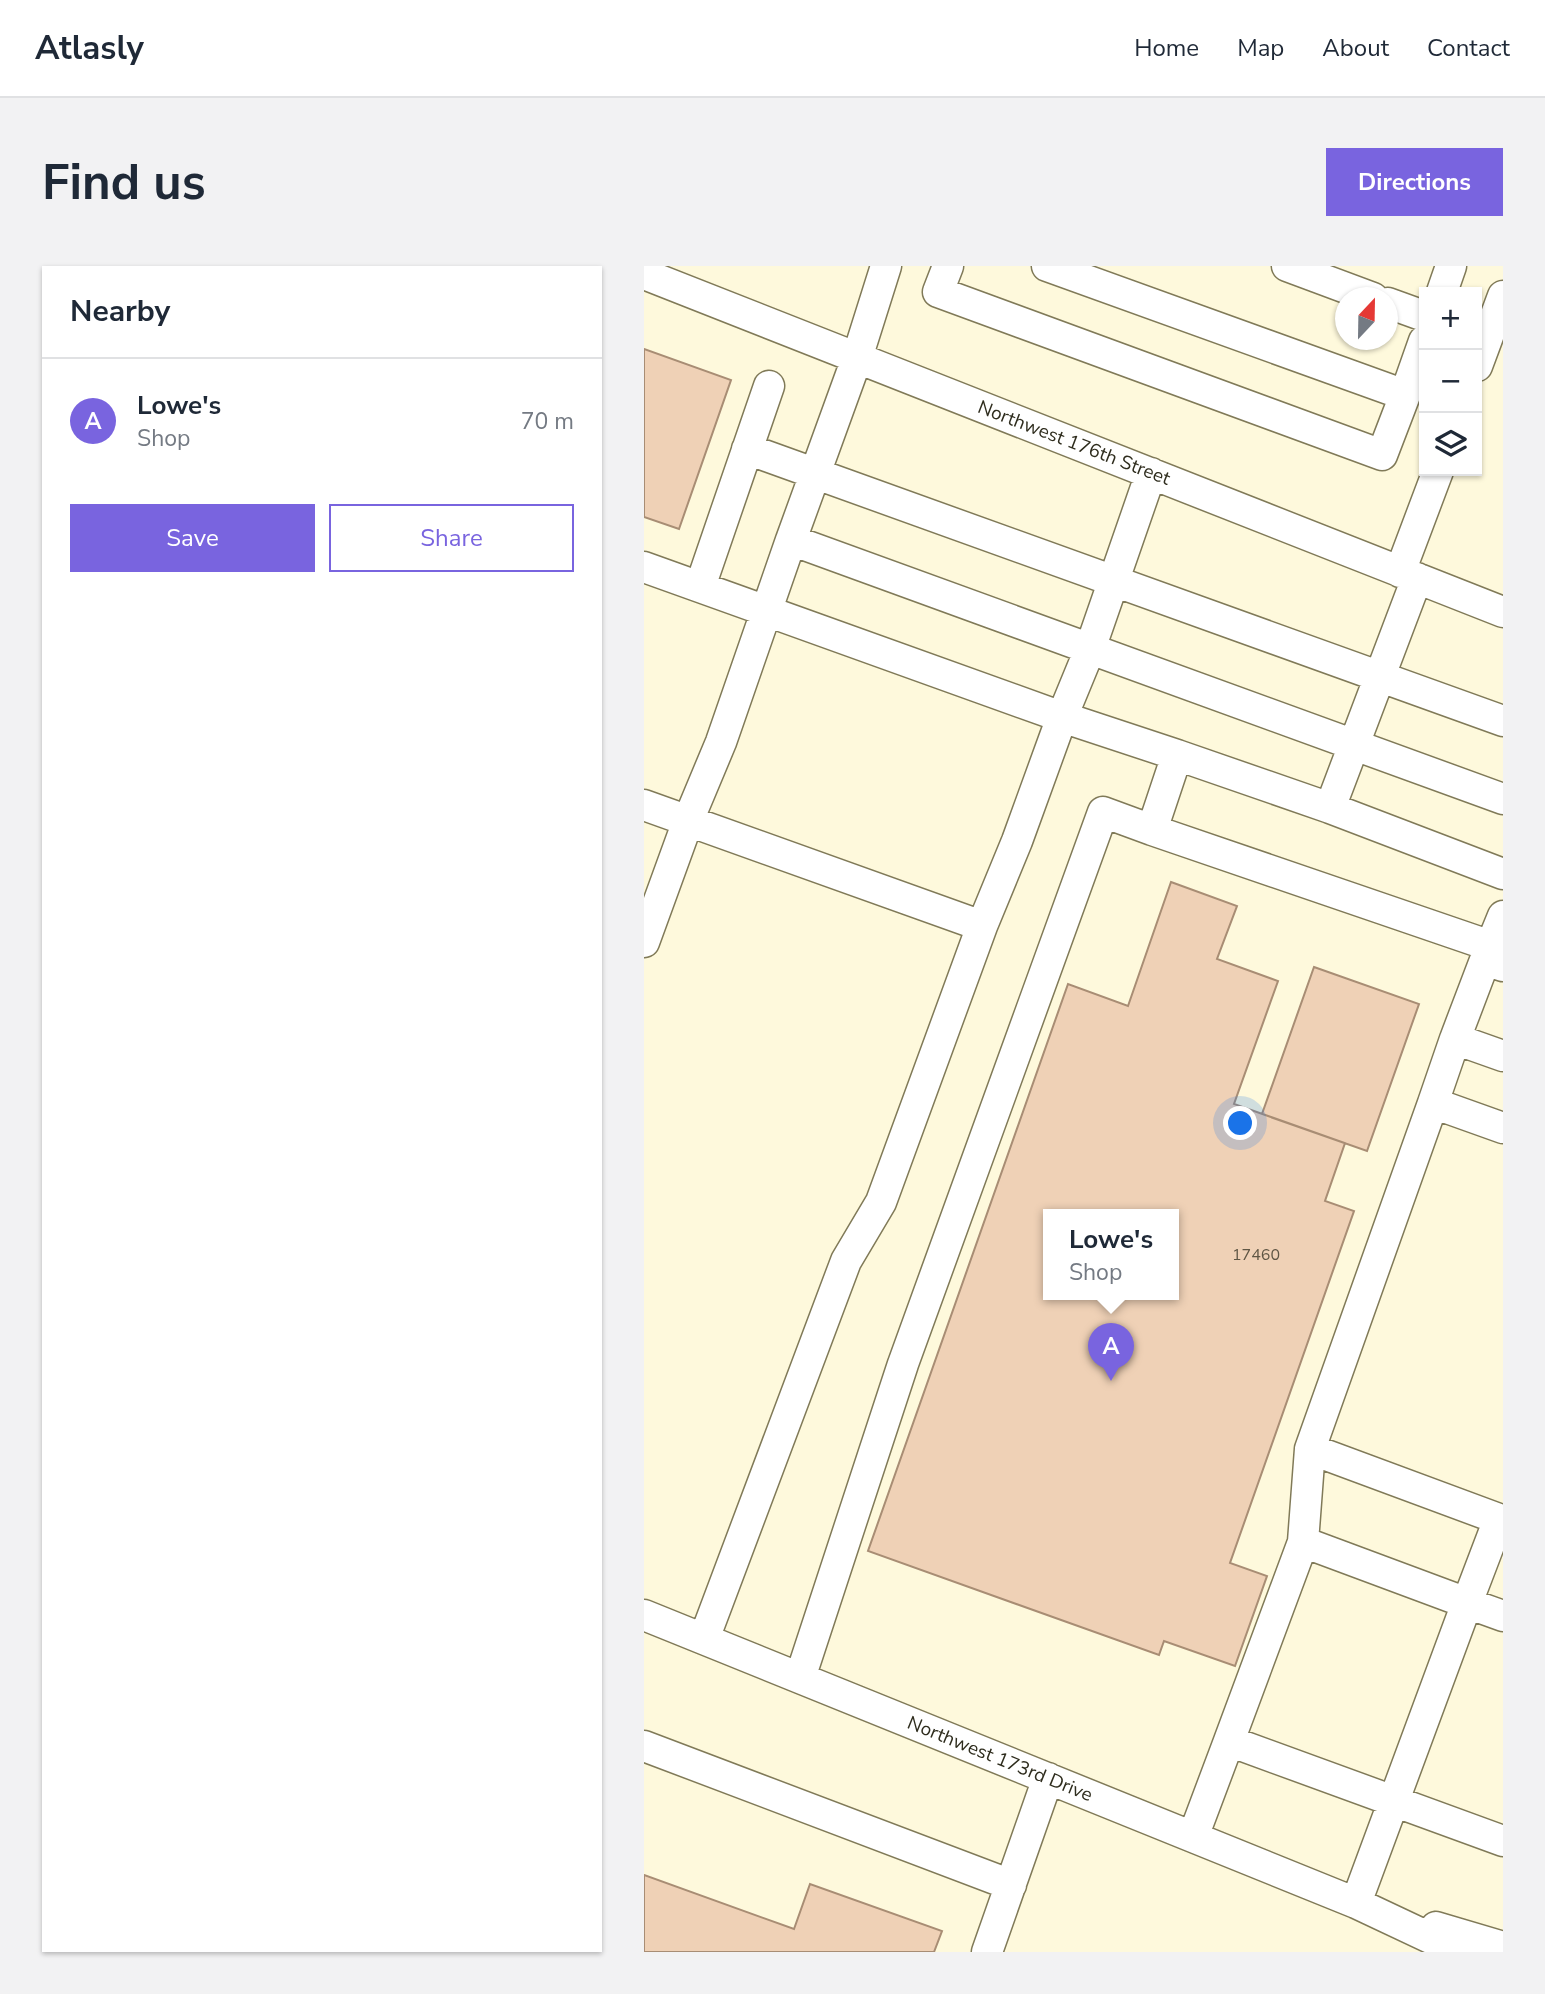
<!DOCTYPE html>
<html lang="en">
<head>
<meta charset="utf-8">
<style>
  body { margin:0; font-family:"Nunito Sans",sans-serif; background:#f2f2f3; color:#1f2937 }
  .controls { position:absolute; right:21px; top:21px; display:grid; overflow:hidden; border-radius:0px; box-shadow:0 2px 5px #0004 }
  .controls button { width:63px; height:63px; display:grid; place-items:center; padding:0; border:0; border-bottom:2px solid #e0e1e3; background:#fff; color:#1f2937; font:35px sans-serif }
  .compass { position:absolute; left:691px; top:21px; width:63px; height:63px; border-radius:50%; background:#fff; box-shadow:0 2px 5px #0004; rotate:22deg }
  .you { position:absolute; left:597px; top:858px; width:24px; height:24px; margin:-18px; border:5px solid #fff; border-radius:50%; background:#1a73e8; box-shadow:0 0 0 10px #1a73e833 }
  .badge { display:grid; place-items:center; width:46px; height:46px; border-radius:50%; background:#7964df; color:#fff; font-size:23px; font-weight:700 }
  .pin { position:absolute; translate:-50% -58px; filter:drop-shadow(0 2px 4px #0008) }
  .pin::after { content:''; position:absolute; top:37px; width:24px; height:21px; background:inherit; clip-path:polygon(0 0,100% 0,50% 100%) }
  .popup { position:absolute; left:399px; top:943px; width:136px; height:91px; box-sizing:border-box; display:grid; place-content:center; border-radius:0px; background:#fff; filter:drop-shadow(0 2px 5px #0005); font-size:23px; white-space:nowrap; color:#747a83 }
  .popup b { font-size:26px; color:#1f2937 }
  .popup::after { content:''; position:absolute; left:50%; top:100%; margin-left:-14px; border:14px solid transparent; border-top-color:#fff }
  .list { margin:0; padding:0; list-style:none }
  h2 { display:flex; justify-content:space-between; align-items:center; height:91px; margin:0; padding:0 28px; font-size:30px }
  h2 small { font-size:23px; font-weight:400; color:#747a83 }
  .list li { display:grid; grid-template-columns:46px 1fr auto; gap:21px; align-items:center; box-sizing:border-box; height:126px; padding:0 28px; border-top:2px solid #e0e1e3 }
  .list b { display:block; font-size:26px; white-space:nowrap }
  .list p { margin:0; font-size:23px; white-space:nowrap; color:#747a83 }
  .list em { font-size:23px; font-style:normal; color:#747a83 }
  .actions { display:flex; gap:14px; padding:21px 28px }
  .actions a { flex:1; padding:16px 0; border:2px solid #7964df; border-radius:0px; text-align:center; font-size:24px; color:#7964df }
  .actions .main { background:#7964df; color:#fff }
  .icon { flex:none; width:38px; height:38px; fill:none; stroke:currentColor; stroke-width:2; stroke-linecap:round; stroke-linejoin:round }
  .map { position:relative; flex:none; width:859px; height:1686px; overflow:hidden; border-radius:0px }
  header { display:flex; align-items:center; gap:42px; box-sizing:border-box; height:98px; padding:0 35px; background:#fff; border-bottom:2px solid #e0e1e3 }
  header strong { font-size:33px }
  nav { display:flex; gap:38px; margin-inline-start:auto; font-size:24px }
  .intro { display:flex; align-items:center; justify-content:space-between; box-sizing:border-box; height:168px; padding:0 42px }
  h1 { margin:0; font-size:49px }
  .button { padding:18px 32px; border-radius:0px; background:#7964df; color:#fff; font-size:24px; font-weight:700 }
  main { display:flex; gap:42px; padding:0 42px }
  aside { flex:1; background:#fff; border-radius:0px; box-shadow:0 2px 5px #0004 }
  .map>svg:first-child { display:block }
  .building { fill:#efd1b6; stroke:#a88d74; stroke-width:2; fill-rule:evenodd }
  .lines { fill:none; stroke-linecap:round; stroke-linejoin:round }
  .minor-casing { stroke:#807a58; stroke-width:33 }
  .minor { stroke:#fff; stroke-width:30 }
  .labels { text-anchor:middle; dominant-baseline:central; stroke-width:6; stroke-linejoin:round; paint-order:stroke }
  .number-label { font-size:16px; fill:#5f5644 }
  .street-label { font-size:19px; fill:#2f2d1e; stroke:#fff }
</style>
</head>
<body>
<header>
<strong>Atlasly</strong>
<nav><a>Home</a><a>Map</a><a>About</a><a>Contact</a></nav>
</header>
<div class="intro"><h1>Find us</h1><a class="button">Directions</a></div>
<main>
<aside>
<h2>Nearby<small></small></h2>
<ul class="list">
<li><span class="badge">A</span><div><b>Lowe's</b><p>Shop</p></div><em>70 m</em></li>
</ul>
<div class="actions"><a class="main">Save</a><a>Share</a></div>
</aside>
<div class="map">
<svg width="859" height="1686" viewBox="0 0 859 1686">
  <rect width="100%" height="100%" fill="#fef9dc"/>
  <path class="building" d="M0,83L87,114L35,263L0,251Z
    M527,616L593,640L573,693L634,715L590,838L701,877L681,935L710,945L586,1297L623,1310L591,1400L520,1375L515,1389L224,1285L424,718L484,740ZM404,949H530V1029H404Z
    M670,701L775,738L723,885L618,848Z
    M0,1609L150,1663L166,1618L298,1665L290,1686H0Z"/>
  <g class="lines">
    <defs>
      <path id="minor" d="M242,0L213,92L147,274L859,533
        M304,0L294,26L738,189L761,129
        M403,0L761,129L780,75
        M643,0L729,32
        M0,8L859,346
        M798,26L807,0
        M744,37L780,50
        M833,100L859,30
        M103,183L859,455
        M507,207L446,383L418,451L533,489
        M0,301L418,451L373,575L338,660L0,539
        M756,306L794,205
        M773,312L686,542L859,608
        M56,321L125,120
        M686,542L533,489L508,564L847,680
        M0,676L44,555L77,476L147,274
        M841,694L859,650
        M811,773L841,694L859,700
        M789,837L811,773L859,790
        M666,1183L789,837L859,862
        M659,1276L666,1183L855,1253L823,1337L659,1276L585,1475L859,1575
        M0,1349L712,1637L816,1686
        M60,1373L202,995L237,936L338,660
        M156,1412L259,1098L459,546L508,564
        M0,1480L367,1619
        M549,1571L585,1475
        M712,1637L823,1337L859,1350
        M792,1661L859,1681
        M343,1686L404,1512"/>
    </defs>
    <use href="#minor" class="minor-casing"/>
    <use href="#minor" class="minor"/>
  </g>
  <g class="labels">
    <g class="number-label">
      <text x="612" y="989">17460</text>
    </g>
    <g class="street-label">
      <text transform="translate(430 177) rotate(21)">Northwest 176th Street</text>
      <text transform="translate(356 1493) rotate(22)">Northwest 173rd Drive</text>
    </g>
  </g>
</svg>
<div class="controls">
<button>+</button>
<button>−</button>
<button><svg class="icon" aria-label="layers" viewBox="0 0 24 24"><path d="M12 4l9 5-9 5-9-5zM3 14l9 5 9-5"/></svg></button>
</div>
<svg class="compass" viewBox="-18 -18 36 36"><path d="M0-13l5 13h-10z" fill="#e53935"/><path d="M0 13l5-13h-10z" fill="#747a83"/></svg>
<div class="you"></div>
<div class="pin badge" style="left:467px;top:1115px">A</div>
<div class="popup"><b>Lowe's</b>Shop</div>
</div>
</main>
</body>
</html>
